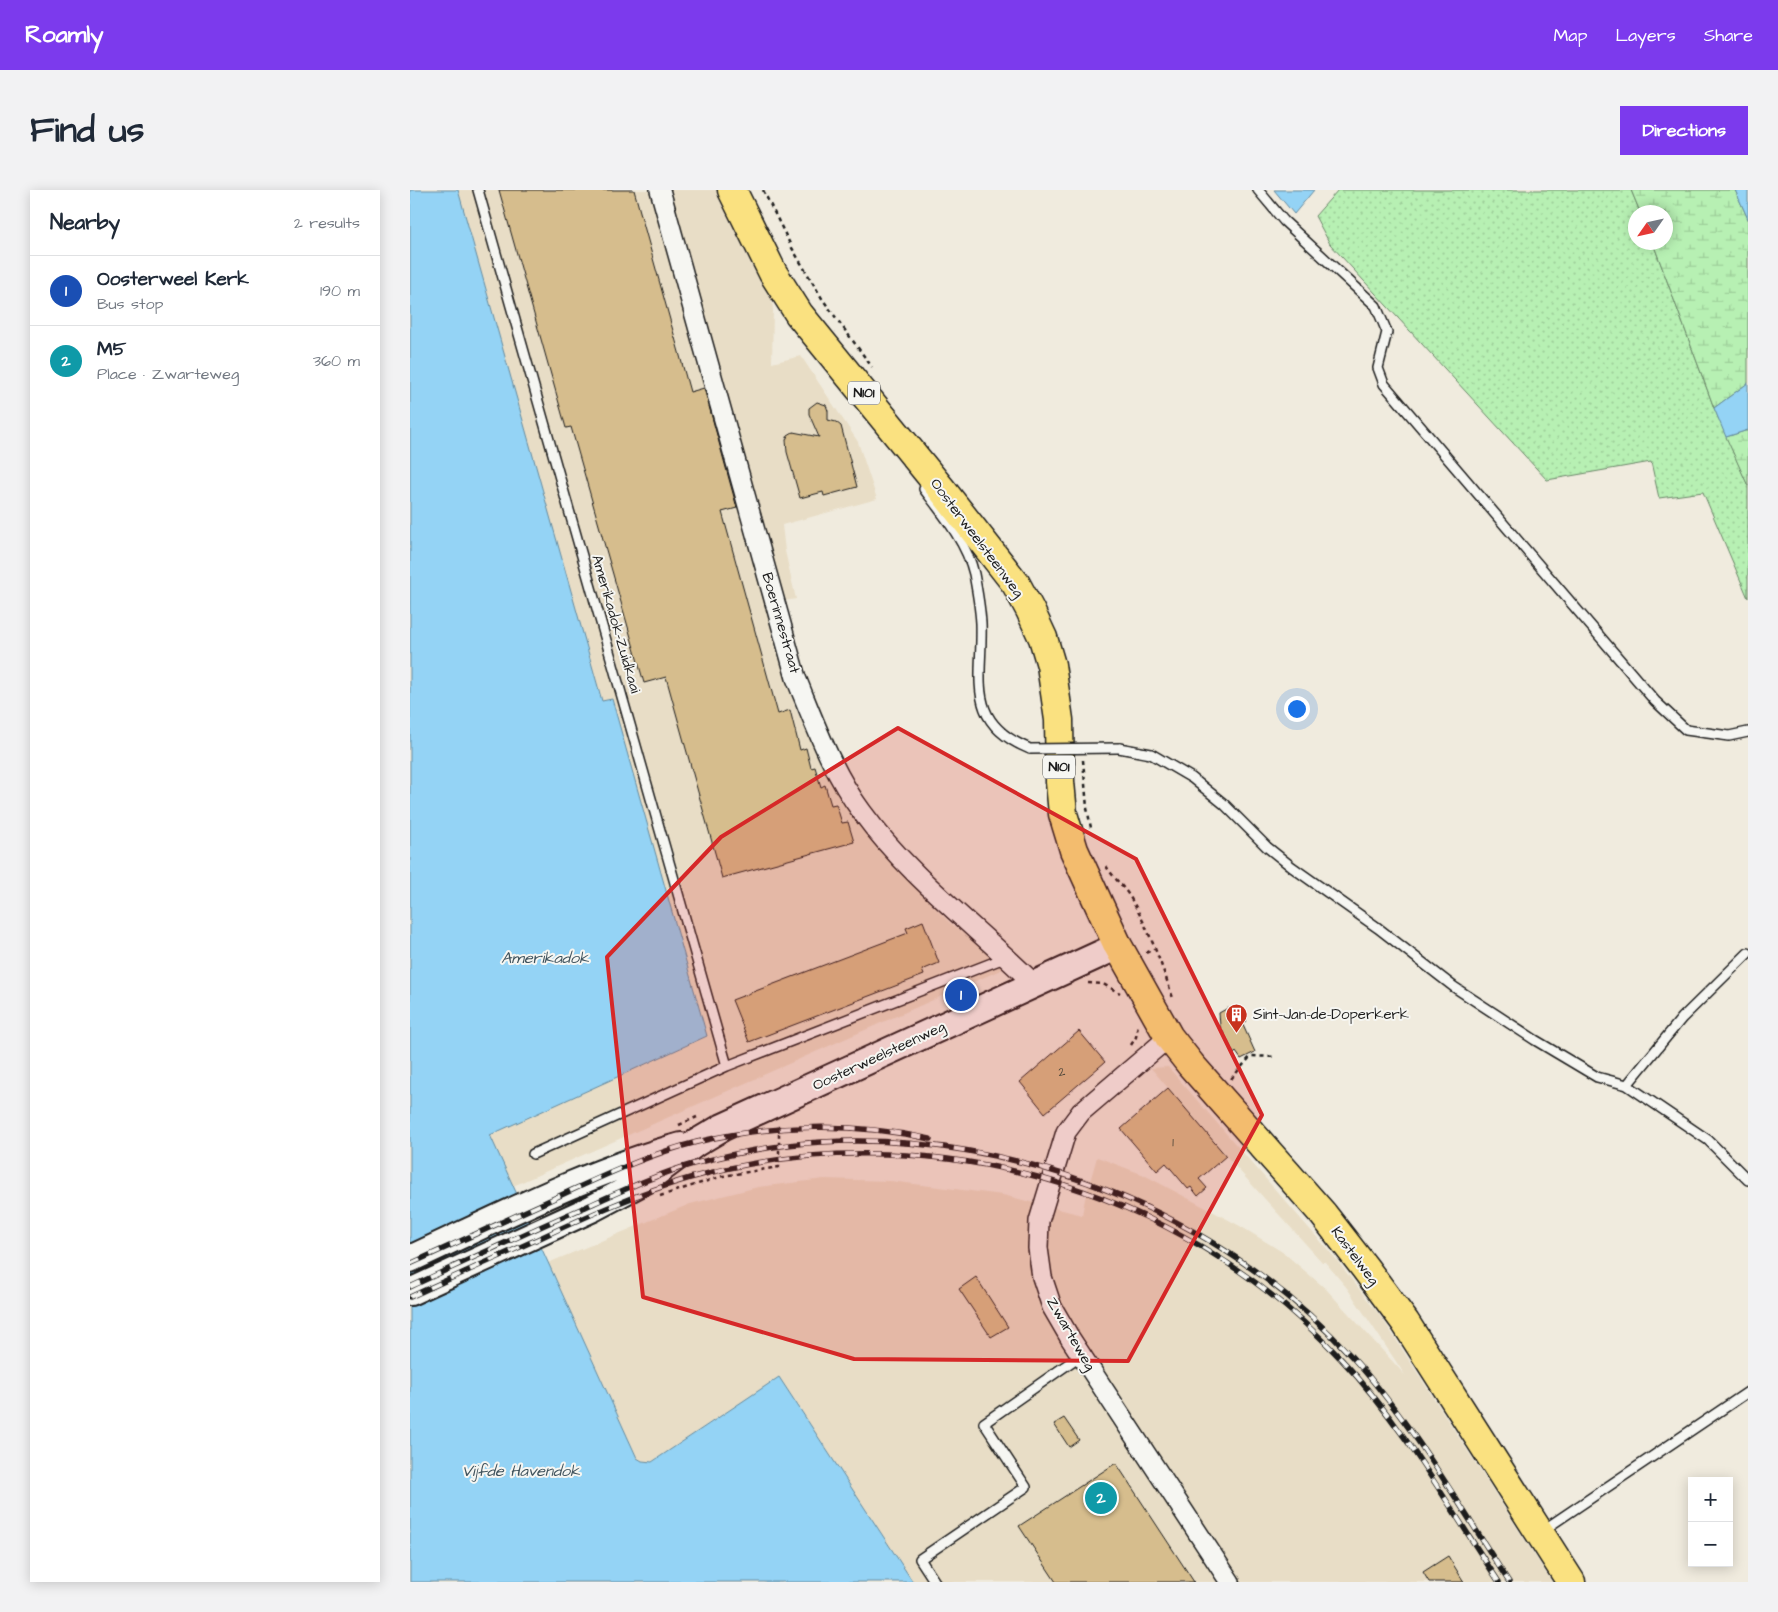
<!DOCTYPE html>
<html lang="en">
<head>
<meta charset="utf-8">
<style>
  body { margin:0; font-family:"Architects Daughter",sans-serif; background:#f2f2f3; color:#1f2937 }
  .controls { position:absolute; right:15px; bottom:15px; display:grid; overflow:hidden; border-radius:0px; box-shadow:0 2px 12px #0003 }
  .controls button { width:45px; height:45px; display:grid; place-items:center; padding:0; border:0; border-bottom:1px solid #e0e1e3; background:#fff; color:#1f2937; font:25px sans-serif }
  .compass { position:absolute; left:1218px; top:15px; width:45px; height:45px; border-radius:50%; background:#fff; box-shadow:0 2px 12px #0003; rotate:236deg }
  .you { position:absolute; left:886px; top:518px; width:18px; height:18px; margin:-12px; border:4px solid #fff; border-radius:50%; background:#1a73e8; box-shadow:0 0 0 8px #1a73e833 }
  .badge { display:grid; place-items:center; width:32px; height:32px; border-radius:50%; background:#7c3aed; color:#fff; font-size:16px; font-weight:700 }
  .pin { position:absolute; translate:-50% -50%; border:2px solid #fff; box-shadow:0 1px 5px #0006 }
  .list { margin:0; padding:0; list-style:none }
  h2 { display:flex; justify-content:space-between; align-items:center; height:65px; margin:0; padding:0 20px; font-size:21px }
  h2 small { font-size:16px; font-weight:400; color:#747a83 }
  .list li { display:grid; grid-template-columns:32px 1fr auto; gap:15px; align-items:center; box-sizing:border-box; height:70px; padding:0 20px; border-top:1px solid #e0e1e3 }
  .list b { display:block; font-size:19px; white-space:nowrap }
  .list p { margin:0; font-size:16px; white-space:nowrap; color:#747a83 }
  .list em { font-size:16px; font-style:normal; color:#747a83 }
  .map { position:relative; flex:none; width:1338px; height:1392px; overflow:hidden; border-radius:0px }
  header { display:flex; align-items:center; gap:30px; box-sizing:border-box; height:70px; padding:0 25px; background:#7c3aed; color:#fff }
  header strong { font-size:24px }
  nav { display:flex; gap:28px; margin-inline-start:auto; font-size:18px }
  .intro { display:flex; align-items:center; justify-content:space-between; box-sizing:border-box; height:120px; padding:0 30px }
  h1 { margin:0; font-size:35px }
  .button { padding:12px 22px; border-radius:0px; background:#7c3aed; color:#fff; font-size:18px; font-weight:700 }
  main { display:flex; gap:30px; padding:0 30px }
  aside { flex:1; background:#fff; border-radius:0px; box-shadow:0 2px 12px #0003 }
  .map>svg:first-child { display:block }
  .built { fill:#e8ddc6 }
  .grass { fill:url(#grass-dots); stroke:#6a8668 }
  .wetland { fill:url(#wetland-marsh); stroke:#6a8668 }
  .water { fill:#94d3f5; stroke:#648a9e }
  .building { fill:#d6bd8d; stroke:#1c1c1c }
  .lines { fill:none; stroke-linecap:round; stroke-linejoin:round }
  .service-casing { stroke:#1c1c1c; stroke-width:12 }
  .minor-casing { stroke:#1c1c1c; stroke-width:22 }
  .secondary-casing { stroke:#1c1c1c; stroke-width:30 }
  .primary-casing { stroke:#1c1c1c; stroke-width:31 }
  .path { stroke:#1c1c1c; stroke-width:2.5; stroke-dasharray:4 4; stroke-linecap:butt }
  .service { stroke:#f6f6f2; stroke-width:9 }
  .minor { stroke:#f6f6f2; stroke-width:19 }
  .secondary { stroke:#f6f6f2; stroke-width:26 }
  .primary { stroke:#fae180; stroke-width:28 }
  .rail-casing { stroke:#1c1c1c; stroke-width:5.5 }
  .rail { stroke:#f6f6f2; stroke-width:4; stroke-dasharray:11; stroke-linecap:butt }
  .service-bridge-casing { stroke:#1c1c1c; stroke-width:12; stroke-linecap:butt }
  .service-bridge { stroke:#f6f6f2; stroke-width:9 }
  .marked { fill:#d62828; fill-opacity:0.2; stroke:#d62828; stroke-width:4; stroke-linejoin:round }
  .labels { text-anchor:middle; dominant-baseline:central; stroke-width:4; stroke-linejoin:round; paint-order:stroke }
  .number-label { font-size:12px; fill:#4a4438 }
  .shield { fill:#f6f6f2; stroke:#5d5d5c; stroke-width:1 }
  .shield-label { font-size:14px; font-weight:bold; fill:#1c1c1c }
  .street-label { font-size:15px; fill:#1c1c1c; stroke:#f6f6f2 }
  .poi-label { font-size:15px; fill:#1c1c1c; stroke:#f6f6f2; text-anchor:start }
  .water-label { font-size:16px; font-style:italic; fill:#40535d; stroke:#f6f6f2 }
</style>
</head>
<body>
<header>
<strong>Roamly</strong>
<nav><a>Map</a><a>Layers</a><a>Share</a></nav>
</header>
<div class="intro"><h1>Find us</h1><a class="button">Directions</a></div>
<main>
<aside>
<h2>Nearby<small>2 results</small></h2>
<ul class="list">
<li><span class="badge" style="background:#1a4fb4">1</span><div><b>Oosterweel Kerk</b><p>Bus stop</p></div><em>190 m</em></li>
<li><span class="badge" style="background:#0f9aa8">2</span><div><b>M5</b><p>Place · Zwarteweg</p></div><em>360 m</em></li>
</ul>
</aside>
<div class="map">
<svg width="1338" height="1392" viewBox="0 0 1338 1392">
  <defs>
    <pattern id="grass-dots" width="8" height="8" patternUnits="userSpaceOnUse" patternTransform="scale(1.25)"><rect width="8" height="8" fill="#b7f0b3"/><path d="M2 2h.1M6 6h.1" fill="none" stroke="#9dcd99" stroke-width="1.8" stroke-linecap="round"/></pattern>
    <pattern id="wetland-marsh" width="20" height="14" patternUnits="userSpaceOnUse" patternTransform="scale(1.25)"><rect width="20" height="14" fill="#b7f0b3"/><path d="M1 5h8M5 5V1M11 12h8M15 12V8" fill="none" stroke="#9dcd99"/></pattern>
  </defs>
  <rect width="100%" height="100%" fill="#f0ebde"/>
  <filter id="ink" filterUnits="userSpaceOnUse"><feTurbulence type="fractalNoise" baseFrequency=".02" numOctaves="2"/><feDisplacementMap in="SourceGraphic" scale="10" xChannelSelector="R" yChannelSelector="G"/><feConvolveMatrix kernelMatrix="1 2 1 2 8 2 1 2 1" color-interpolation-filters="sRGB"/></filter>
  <g filter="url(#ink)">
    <path class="built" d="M48,0H337L361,97L363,121L362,173L391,166L448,252L467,309L372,335L375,361L386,409L374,411L355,340L336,345L369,468L386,519L407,564L429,605L456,644L482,674L539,732L595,778L103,996L79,945L297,846L202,509L192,512Z
      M758,877L925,1068L974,1131L1142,1392H503L369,1188L242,1272L232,1271L227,1268L138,1073L280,1014L348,997L414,989L480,991L593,1005L672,1025L675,1009L687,967L734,985L830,1036L874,1063L916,1099L995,1185L937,1098L915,1072H912L816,966L741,878Z"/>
    <path class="grass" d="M928,0H1221L1230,22H1226V52L1243,53L1304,218L1338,296V408L1293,302L1249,308L1241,272L1137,290L920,54L905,26Z"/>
    <path class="wetland" d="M1221,0H1325L1338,29V193L1304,218L1243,53L1256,52V22H1230Z
      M1338,240V296L1316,247Z"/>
    <path class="water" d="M0,0H48L192,511L202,509L297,846L80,945L227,1268L232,1271L242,1272L369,1187L503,1392H0Z
      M864,0H904L884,24Z
      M1325,0H1338V29Z
      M1338,193V240L1316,247L1304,218Z"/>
    <path class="building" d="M89,0H224L280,202L294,198L327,318L312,322L368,524L380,520L390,560L396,558L401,578L405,577L411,597L415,595L421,615L426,614L432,633L438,632L444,652L312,688L256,487L234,493L161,237L156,238Z
      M407,212L416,215L418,221V230L426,232L431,236L447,297L414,306L413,302L390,308L377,262L376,250L378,245L383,242L409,247L399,224V218Z
      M513,731L529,773L512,780L514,785L339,852L322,810L498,743L496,738Z
      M818,818L837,831L832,833L845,862L831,869L826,862L824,864L810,836L809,823Z
      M669,841L695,872L635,923L610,892Z
      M758,898L816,966L789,989L797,998L788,1006L781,997L778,999L756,973L747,981L711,939Z
      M566,1087L598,1137L581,1147L549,1099Z
      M654,1228L669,1250L659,1257L644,1234Z
      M706,1273L784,1392H646L609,1336Z
      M1038,1366L1054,1392H1019L1013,1382Z"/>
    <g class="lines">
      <defs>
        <path id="service" d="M68,0L317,876
          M848,0L874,31L966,116L977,142L968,178L974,194L1245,511L1276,540L1319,546L1338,542
          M514,299C533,324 557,353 564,384C567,400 570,417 571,433C573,489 554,532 620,559
          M709,558L741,564L782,588L814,614L857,657L882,677L968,738L1044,797L1125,850L1187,887L1217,895L1272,828L1338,763
          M1217,895L1298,950L1338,990
          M123,964L317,876L597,767
          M1132,1341L1338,1202
          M525,1392L510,1369L616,1297L574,1233L671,1165"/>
        <path id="minor" d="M250,0L386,488C405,534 422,582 452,622C500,688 567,737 624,794
          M759,847L671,922L656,942L629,1031L628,1058L632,1087L642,1117L660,1148L820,1392"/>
        <path id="secondary" d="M0,1069C89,1028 177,982 271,956
          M0,1102L183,1018L236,990L286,953L313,937L708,756"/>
        <path id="primary" d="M322,0L363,83L389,124L533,301L606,394L620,420L633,448L641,475L649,530L650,592L653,624L664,660L708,756L759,847L781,875L913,1024L955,1078L995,1132L1161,1392"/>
      </defs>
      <use href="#service" class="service-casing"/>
      <use href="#minor" class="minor-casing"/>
      <use href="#secondary" class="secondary-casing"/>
      <use href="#primary" class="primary-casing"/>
      <path class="path" d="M353,0L382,58L413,110L462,177
        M673,570L677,618L681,638
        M696,676C703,687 713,696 720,707C739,739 751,773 763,808
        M736,763L746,758
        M678,793L693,794L710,803
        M721,855L726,847L728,834
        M821,889L841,866L866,867
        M269,935L287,927
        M250,1006L313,986L369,977V933"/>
      <use href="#service" class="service"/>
      <use href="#minor" class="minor"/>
      <use href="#secondary" class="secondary"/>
      <use href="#primary" class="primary"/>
      <defs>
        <path id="rail" d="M0,1074C50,1051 99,1029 149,1006C193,986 239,964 287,952C362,934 444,932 520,949
          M0,1097C58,1070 115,1043 173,1018C209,1002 245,985 283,974C325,963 368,954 412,952C605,941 811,1023 942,1167C1003,1234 1050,1316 1099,1392
          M0,1107C43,1087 86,1068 130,1048C179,1025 228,1003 280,988C512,922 767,993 932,1170C994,1236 1039,1317 1089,1392"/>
      </defs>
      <use href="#rail" class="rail-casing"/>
      <use href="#rail" class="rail"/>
      <defs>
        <path id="service-bridge" d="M620,559L709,558"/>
      </defs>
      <use href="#service-bridge" class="service-bridge-casing"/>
      <use href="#service-bridge" class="service-bridge"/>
    </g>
  </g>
  <path class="marked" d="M488,538L726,669L852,925L718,1171L444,1169L233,1107L197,767L311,647Z"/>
  <defs>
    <symbol id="building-pin" viewBox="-11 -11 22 30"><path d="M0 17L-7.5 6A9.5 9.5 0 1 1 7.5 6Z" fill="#c8321e" stroke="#f6f6f2"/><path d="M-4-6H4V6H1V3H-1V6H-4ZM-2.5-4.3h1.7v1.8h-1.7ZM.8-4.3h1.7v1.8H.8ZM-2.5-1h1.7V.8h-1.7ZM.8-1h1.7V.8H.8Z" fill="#fff"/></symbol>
  </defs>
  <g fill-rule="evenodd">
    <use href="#building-pin" x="814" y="812" width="25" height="34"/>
  </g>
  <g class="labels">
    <g class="number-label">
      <text x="652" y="882">2</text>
      <text x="763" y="952">1</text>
    </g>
    <g class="shield">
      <rect x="438" y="191.5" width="32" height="23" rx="4"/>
      <rect x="633" y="565.5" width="32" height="23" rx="4"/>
    </g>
    <g class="shield-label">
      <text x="454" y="203">N101</text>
      <text x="649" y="577">N101</text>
    </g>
    <g class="street-label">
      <text transform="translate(567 348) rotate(53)">Oosterweelsteenweg</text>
      <text transform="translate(371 433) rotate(74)">Boerinnestraat</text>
      <text transform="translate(206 434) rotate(74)">Amerikadok-Zuidkaai</text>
      <text transform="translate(469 866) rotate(-25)">Oosterweelsteenweg</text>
      <text transform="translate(945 1066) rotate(53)">Kastelweg</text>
      <text transform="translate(661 1144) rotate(60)">Zwarteweg</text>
    </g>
    <g class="poi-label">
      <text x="843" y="824">Sint-Jan-de-Doperkerk</text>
    </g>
    <g class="water-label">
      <text x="135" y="768">Amerikadok</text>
      <text x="111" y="1281">Vijfde Havendok</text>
    </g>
  </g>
</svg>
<div class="controls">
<button>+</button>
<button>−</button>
</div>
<svg class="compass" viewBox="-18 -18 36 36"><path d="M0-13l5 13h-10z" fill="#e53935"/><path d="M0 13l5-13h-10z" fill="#747a83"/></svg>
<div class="you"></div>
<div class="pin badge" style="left:551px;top:805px;background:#1a4fb4">1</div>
<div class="pin badge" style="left:691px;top:1308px;background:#0f9aa8">2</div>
</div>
</main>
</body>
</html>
